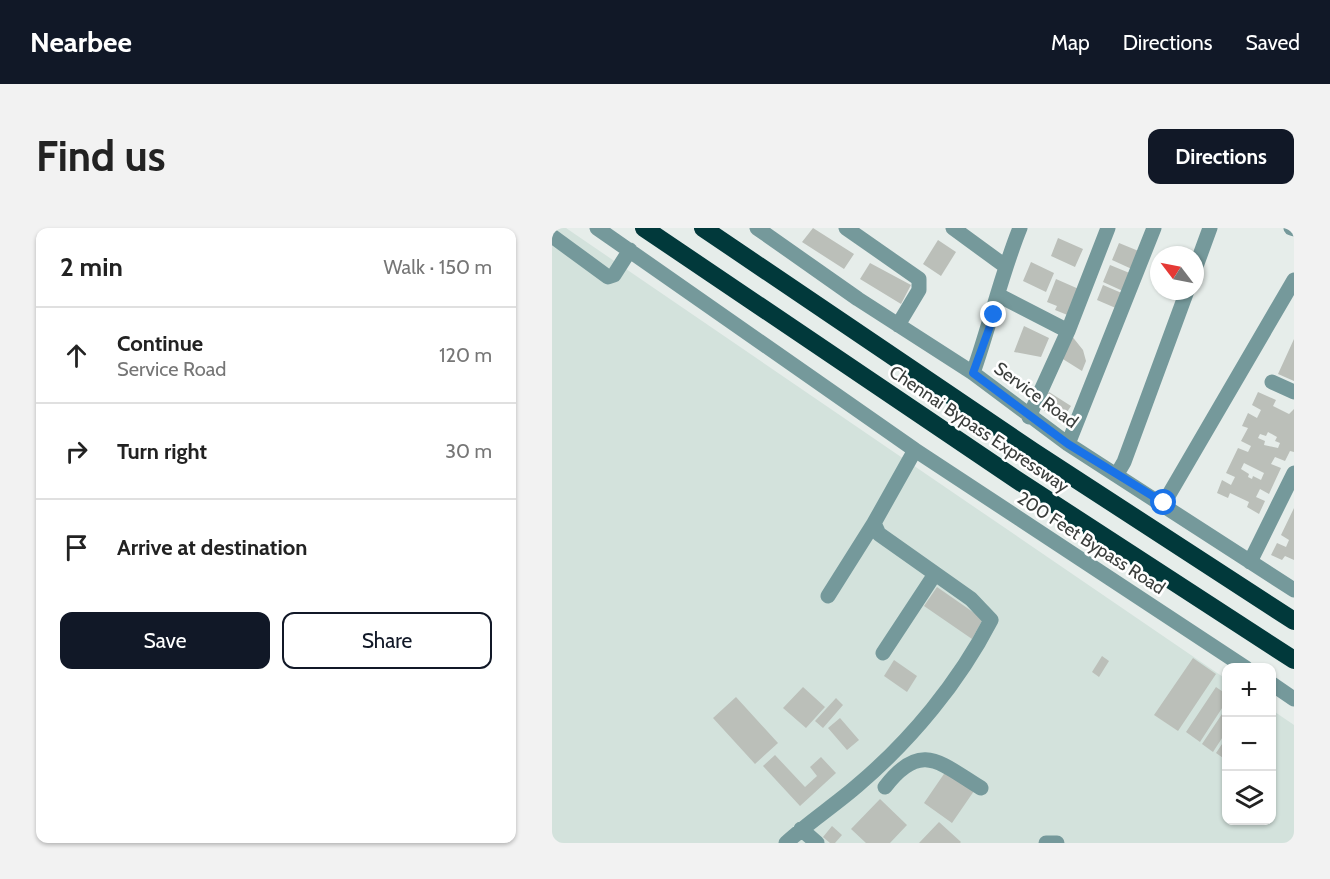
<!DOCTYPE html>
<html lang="en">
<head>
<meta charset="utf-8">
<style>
  body { margin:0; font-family:Cabin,sans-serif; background:#f2f2f2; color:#222 }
  .controls { position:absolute; right:18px; bottom:18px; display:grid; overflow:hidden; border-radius:12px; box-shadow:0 2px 4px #0004 }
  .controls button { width:54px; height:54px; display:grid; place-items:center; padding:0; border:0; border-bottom:2px solid #e0e0e0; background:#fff; color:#222; font:30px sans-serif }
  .compass { position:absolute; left:598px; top:18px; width:54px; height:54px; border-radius:50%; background:#fff; box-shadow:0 2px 4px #0004; rotate:302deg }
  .stop { position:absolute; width:18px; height:18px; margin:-14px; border:4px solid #1a73e8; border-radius:50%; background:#fff }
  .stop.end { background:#1a73e8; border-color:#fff; box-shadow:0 2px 6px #0008 }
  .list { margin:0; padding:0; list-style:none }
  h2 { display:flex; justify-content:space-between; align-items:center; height:78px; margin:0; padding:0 24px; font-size:26px }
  h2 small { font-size:20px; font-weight:400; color:#767676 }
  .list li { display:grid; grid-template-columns:39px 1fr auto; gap:18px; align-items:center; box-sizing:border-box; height:96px; padding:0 24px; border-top:2px solid #e0e0e0 }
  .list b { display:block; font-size:22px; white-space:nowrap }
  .list p { margin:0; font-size:20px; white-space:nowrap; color:#767676 }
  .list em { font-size:20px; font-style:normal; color:#767676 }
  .actions { display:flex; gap:12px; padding:18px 24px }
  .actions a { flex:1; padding:14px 0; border:2px solid #111827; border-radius:12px; text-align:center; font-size:21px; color:#111827 }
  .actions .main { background:#111827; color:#fff }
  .icon { flex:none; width:33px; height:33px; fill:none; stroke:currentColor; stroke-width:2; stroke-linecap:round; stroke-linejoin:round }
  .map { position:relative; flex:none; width:742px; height:615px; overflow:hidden; border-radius:12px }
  header { display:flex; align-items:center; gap:36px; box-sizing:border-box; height:84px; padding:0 30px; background:#111827; color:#fff }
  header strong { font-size:28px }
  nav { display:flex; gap:33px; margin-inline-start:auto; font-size:21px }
  .intro { display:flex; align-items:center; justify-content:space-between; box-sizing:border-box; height:144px; padding:0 36px }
  h1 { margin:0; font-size:42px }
  .button { padding:15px 27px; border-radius:12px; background:#111827; color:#fff; font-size:21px; font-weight:700 }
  main { display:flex; gap:36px; padding:0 36px }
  aside { flex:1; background:#fff; border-radius:12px; box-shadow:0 2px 4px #0004 }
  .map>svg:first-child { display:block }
  .built { fill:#d3e2dc }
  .building { fill:#bbbfb9; fill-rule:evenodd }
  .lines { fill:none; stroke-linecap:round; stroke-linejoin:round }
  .minor { stroke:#75999b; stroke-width:15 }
  .highway { stroke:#01393b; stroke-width:18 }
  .route { stroke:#1a73e8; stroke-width:8 }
  .labels { text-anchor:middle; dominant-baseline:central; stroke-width:5; stroke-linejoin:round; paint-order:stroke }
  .street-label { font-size:18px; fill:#3b3e3c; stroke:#fff }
</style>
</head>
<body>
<header>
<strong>Nearbee</strong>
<nav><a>Map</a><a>Directions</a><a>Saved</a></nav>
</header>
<div class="intro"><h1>Find us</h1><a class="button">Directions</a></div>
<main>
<aside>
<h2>2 min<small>Walk · 150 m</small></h2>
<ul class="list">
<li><svg class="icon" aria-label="ahead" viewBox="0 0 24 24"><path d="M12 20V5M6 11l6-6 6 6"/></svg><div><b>Continue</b><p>Service Road</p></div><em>120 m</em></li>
<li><svg class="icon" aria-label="right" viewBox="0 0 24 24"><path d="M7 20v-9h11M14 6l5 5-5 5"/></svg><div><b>Turn right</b></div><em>30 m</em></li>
<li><svg class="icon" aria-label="arrive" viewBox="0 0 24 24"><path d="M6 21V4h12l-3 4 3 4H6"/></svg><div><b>Arrive at destination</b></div></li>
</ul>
<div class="actions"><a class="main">Save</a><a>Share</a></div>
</aside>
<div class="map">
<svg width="742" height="615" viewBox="0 0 742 615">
  <rect width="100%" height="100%" fill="#e6edea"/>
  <path class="built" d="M0,0H14L674,451V592H720V482L742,497V615H0Z"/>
  <path class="building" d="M261,0L302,26L292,41L250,14Z
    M506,10L531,21L523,39L499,28Z
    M386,12L404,24L389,48L371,36Z
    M567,15L589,24L582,42L560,32Z
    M479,34L502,45L494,64L471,53Z
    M318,35L359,57L349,76L308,51Z
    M558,37L580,46L573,64L551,54Z
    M504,51L529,62L518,88L503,82L505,78L495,74Z
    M551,57L572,66L566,81L545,72Z
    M472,98L497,110L489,129L462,124Z
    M519,107L531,122L534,133L530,143L506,128Z
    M742,111V153L726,146Z
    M497,164L519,178L509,193L487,179Z
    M706,164L724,172L721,178L737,186L742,181V224L738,223L733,233L723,229L719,236L729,240L717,266L708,261L704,269L713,273L707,286L695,279L697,274L678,265L676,270L665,265L670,252L679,257L683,249L674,245L686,220L696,224L699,218L689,213L696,200L690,198L696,185L705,190L709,182L700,177ZM716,204L725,209L723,213L728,215L726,220L712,217L713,213L706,210L708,206L714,208ZM692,235L712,245L709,252L701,248L700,251L696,249L697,246L689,241Z
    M742,280V332L733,328L730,332L719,327L725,315L734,319L737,312L729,307Z
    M385,359L431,391L420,411L372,378Z
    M550,428L557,433L547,449L540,444Z
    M641,430L664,446L626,503L602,487Z
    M342,432L365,448L355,464L332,448Z
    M251,459L273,479L254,500L231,480Z
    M664,459L674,466V474L648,514L634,504Z
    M184,469L226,515L203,536L161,490Z
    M284,470L291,477L271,500L263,493Z
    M674,480V504L661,524L650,516Z
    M288,490L307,512L295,522L276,500Z
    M674,510V532L664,525Z
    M223,527L253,559L265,548L258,539L269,529L284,545L248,578L211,538Z
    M394,543L422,563L400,595L372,575Z
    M328,571L355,597L338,615H314L299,601Z
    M387,594L409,614L408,615H367Z
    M280,598L290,607L283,615H278L271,609Z"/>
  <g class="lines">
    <path class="minor" d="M45,0L363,222L694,440
      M205,0L306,71L421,145L516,216L742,362
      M294,0L367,51V62L346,97
      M401,0L453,38
      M739,0L742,1
      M0,8L56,49L62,47L78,22
      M643,41L658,0
      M446,67L516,103
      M421,145C438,97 449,47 468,0
      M720,154L742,164
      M477,189L516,103L556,0
      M516,216L602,0
      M565,246L572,234L635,63
      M612,275L742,52
      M698,334L742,245
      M276,368L322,295
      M331,425L383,346
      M720,456L742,471
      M333,559C369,512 388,535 429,560
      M249,601L265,615
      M234,615C257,594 283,577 306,557C359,512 407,454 439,392L419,371L327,306L322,295L363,222
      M494,615H505"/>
    <path class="highway" d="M92,0L465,252L742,432
      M151,0L482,224L742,393"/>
  </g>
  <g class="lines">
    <path class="route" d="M442,87L421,145L516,216L612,275"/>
  </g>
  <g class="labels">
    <g class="street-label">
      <text transform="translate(484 167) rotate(36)">Service Road</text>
      <text transform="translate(427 201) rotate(34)">Chennai Bypass Expressway</text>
      <text transform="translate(539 315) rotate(33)">200 Feet Bypass Road</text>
    </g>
  </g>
</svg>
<div class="controls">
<button>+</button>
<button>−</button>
<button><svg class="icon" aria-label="layers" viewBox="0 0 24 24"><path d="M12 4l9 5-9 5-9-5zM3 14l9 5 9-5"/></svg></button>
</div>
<svg class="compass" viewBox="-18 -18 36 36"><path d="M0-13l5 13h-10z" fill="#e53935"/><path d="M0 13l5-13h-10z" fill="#767676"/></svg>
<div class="stop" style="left:612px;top:275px"></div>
<div class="stop end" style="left:442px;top:87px"></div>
</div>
</main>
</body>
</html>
